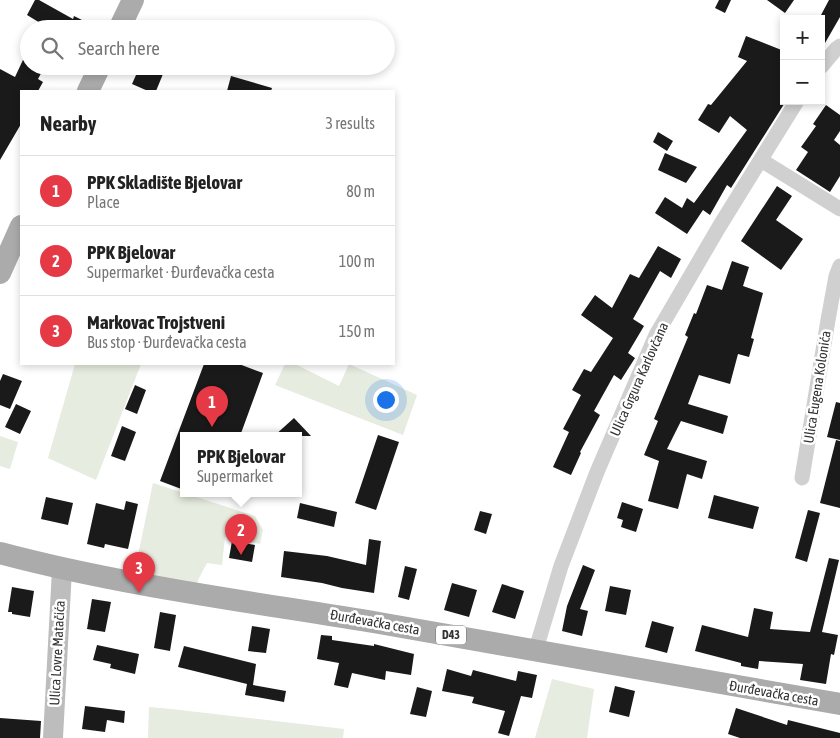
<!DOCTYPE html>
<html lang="en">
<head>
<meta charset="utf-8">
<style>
  body { margin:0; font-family:"Asap Condensed",sans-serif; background:#f2f2f2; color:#222 }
  .controls { position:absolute; right:15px; top:15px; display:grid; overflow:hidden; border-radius:0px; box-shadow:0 2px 8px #0003 }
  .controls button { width:45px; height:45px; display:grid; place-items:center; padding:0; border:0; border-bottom:1px solid #e0e0e0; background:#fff; color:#222; font:25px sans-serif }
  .you { position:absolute; left:385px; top:399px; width:18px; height:18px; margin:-12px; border:4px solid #fff; border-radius:50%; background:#1a73e8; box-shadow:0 0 0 8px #1a73e833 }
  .badge { display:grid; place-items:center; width:32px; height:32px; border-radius:50%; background:#e63946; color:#fff; font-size:16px; font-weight:700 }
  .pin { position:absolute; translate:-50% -41px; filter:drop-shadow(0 1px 2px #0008) }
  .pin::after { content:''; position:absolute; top:26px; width:18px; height:15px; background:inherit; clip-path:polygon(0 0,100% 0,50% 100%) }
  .popup { position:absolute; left:180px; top:432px; width:122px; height:65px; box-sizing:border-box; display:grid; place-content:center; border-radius:0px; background:#fff; filter:drop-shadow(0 1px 4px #0005); font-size:16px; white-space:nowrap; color:#767676 }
  .popup b { font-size:19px; color:#222 }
  .popup::after { content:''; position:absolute; left:50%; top:100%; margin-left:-10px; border:10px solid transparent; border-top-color:#fff }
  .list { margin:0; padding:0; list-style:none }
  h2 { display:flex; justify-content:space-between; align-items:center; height:65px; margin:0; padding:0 20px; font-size:21px }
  h2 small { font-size:16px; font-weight:400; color:#767676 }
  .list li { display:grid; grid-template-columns:32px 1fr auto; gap:15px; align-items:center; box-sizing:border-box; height:70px; padding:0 20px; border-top:1px solid #e0e0e0 }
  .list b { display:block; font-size:19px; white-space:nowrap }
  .list p { margin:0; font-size:16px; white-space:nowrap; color:#767676 }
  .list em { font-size:16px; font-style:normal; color:#767676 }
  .icon { flex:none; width:28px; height:28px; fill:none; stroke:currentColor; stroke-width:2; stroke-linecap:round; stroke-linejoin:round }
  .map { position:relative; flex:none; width:840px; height:738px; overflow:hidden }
  .search { position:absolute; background:#fff; box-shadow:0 2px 8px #0003; left:20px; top:20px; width:375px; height:55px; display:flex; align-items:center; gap:12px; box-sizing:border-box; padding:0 18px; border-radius:28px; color:#767676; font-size:19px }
  .panel { position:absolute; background:#fff; box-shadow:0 2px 8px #0003; left:20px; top:90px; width:375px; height:275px; border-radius:0px }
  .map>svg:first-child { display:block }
  .green { fill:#e6ecdf }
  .building { fill:#1a1a1a }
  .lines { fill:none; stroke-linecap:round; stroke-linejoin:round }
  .minor { stroke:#d0d0d0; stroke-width:15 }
  .secondary { stroke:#bdbdbd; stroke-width:20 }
  .primary { stroke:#ababab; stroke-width:22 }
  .labels { text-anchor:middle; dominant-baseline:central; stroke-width:5; stroke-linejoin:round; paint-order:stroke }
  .shield { fill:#fff; stroke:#707070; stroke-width:1 }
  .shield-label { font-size:12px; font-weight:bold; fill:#333 }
  .street-label { font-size:14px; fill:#333; stroke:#fff }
</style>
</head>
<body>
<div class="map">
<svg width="840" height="738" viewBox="0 0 840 738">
  <rect width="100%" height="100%" fill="#fff"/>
  <path class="green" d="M75,364H141L96,480L48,458Z
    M285,364H295L339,386L349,364L417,395L403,435L275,385Z
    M0,436L18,442L10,469L0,466Z
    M153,483L255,516L263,530L260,544L225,537L222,565L207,563L198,580L196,592L133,582L136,565Z
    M552,679L594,689L587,738H535Z
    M149,707L171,709L344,729L343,738H148Z"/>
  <path class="building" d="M35,0H39L73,19L74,16L100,29H50L27,15Z
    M719,0H731L725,13L715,8Z
    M767,0H794L785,13Z
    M829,0H840V17L821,50V15Z
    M746,36L784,51V101H786L731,188L727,185L710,215L703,210L687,234L655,213L665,197L682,208L687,198L694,203L747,130L730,116L719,133L698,120L708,104L711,105L747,61L738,57Z
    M29,47V66H45L38,79L43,82L38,91H21V124L0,160V69L15,77Z
    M140,66H145L163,74L156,91H148L132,84Z
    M231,76L272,88L271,91H227Z
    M826,105L840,115V131L834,140L840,145V176L830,192L796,170L808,152L801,147L816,126L813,124Z
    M658,132L673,141L667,151L653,142Z
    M665,153L697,167L686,183L658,170Z
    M777,186L792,196L776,220L803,239L781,270L741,241Z
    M658,246L681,259L671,278L660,271L633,319L644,326L628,353L635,358L621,380L614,375L594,411L600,415L580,452L581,453L571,475L553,467L569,432L563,429L581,395L572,390L584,369L591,372L613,338L581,315L595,295L612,308L630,274L639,278Z
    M732,261L749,267L743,286L763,293L751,338L754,339L749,357L738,354L730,384L699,375L688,404L728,416L723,434L681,421L667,449L707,461L702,479L687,474L678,509L648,501L659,461L644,455L658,421L654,419L688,337L685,335L694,313L696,314L707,285L722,290Z
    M204,364H239L263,373L240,436H184V490L160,481Z
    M3,374L22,381L10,409L0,405V381Z
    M135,385L146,390L137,414L125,409Z
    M836,402L840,403V440L827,437Z
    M16,404L31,411L20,434L5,427Z
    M294,418L311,436H274Z
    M122,426L136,432L125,461L111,456Z
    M378,435L399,442L376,510L355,503Z
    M836,440L840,441V508L820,503Z
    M714,495L759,507L753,529L708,518Z
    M46,497L73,503L68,525L41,519Z
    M126,501L138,504L128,549L105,544L104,548L87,544L96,503L124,510Z
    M622,502L643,509L636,532L621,527L623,520L617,518Z
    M300,503L337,512L334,527L297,518Z
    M808,510L820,513L807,562L795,558Z
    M480,511L492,514L486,534L474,530Z
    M369,539L381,541L374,593L342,588L322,583L281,577L284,551L327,556L366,565Z
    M232,541L255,545L252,562L229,558Z
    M829,558L839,560L822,632L838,635L834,655L831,654L826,684L800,680L803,664L759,661L758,669L741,666V663L695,651L702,625L748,637L754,608L773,612L770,629L810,632Z
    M583,565L595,570L580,609L588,611L582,636L562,631L567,606Z
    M405,566L417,569L409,600L398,597Z
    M452,583L477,590L469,617L444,610Z
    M502,584L524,591L515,619L492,612Z
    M610,586L631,590L626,615L605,611Z
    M12,587L34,591L30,617L12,614V612H8Z
    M92,599L111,602L105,632L87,629Z
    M160,612L176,615L170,651L154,648Z
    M652,621L674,627L667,653L645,647Z
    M252,626L270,629L266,653L248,651Z
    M321,635L332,636V640L374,646V644L414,654L411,675L386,671L385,680L352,673L348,688L334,685L339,663L317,659Z
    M97,645L139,654L135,674L110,668L111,664L93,660Z
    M184,646L256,664L253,685L286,691L284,702L245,695L247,684L178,667Z
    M447,669L471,676L473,670L516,681L518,671L537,675L532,698L521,696L509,736L498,733L505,711L472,703L474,697L442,691Z
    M615,686L635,691L629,717L609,712Z
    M417,687L432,691L426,717L410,714Z
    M85,706L125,711L124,723L107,720L105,732L82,729Z
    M736,708L787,725L788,720L840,733V738H740L728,734Z
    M0,718L41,721L40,738H0Z"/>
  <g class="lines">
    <path class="minor" d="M821,67L836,49L840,46
      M761,160L840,209
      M802,478L828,320L836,276L840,266
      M536,649L561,566L597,472L656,335L719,227L797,101"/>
    <path class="secondary" d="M53,738L62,569"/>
    <path class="primary" d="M119,29L133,0
      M88,91L100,66
      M0,273L21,226
      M0,553C124,586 253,602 379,623C533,649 686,678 840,704"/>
  </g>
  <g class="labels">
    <rect class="shield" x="436" y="625.5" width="30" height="19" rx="4"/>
    <g class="shield-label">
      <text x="451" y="635">D43</text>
    </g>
    <g class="street-label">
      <text transform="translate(639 379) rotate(-66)">Ulica Grgura Karlovčana</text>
      <text transform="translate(817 387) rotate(-81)">Ulica Eugena Kolonića</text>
      <text transform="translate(375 622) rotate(10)">Đurđevačka cesta</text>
      <text transform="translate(57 653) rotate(-87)">Ulica Lovre Matačića</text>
      <text transform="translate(774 693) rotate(10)">Đurđevačka cesta</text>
    </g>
  </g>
</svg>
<div class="controls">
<button>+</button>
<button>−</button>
</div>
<div class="you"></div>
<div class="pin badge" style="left:212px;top:427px">1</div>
<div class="pin badge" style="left:241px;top:555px">2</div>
<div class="popup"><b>PPK Bjelovar</b>Supermarket</div>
<div class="pin badge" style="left:139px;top:593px">3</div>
<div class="search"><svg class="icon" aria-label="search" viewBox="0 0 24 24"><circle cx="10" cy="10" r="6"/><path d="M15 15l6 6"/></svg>Search here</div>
<section class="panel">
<h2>Nearby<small>3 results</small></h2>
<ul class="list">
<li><span class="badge">1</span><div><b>PPK Skladište Bjelovar</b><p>Place</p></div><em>80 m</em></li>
<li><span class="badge">2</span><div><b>PPK Bjelovar</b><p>Supermarket · Đurđevačka cesta</p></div><em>100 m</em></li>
<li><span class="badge">3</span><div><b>Markovac Trojstveni</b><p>Bus stop · Đurđevačka cesta</p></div><em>150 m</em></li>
</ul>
</section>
</div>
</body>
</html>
